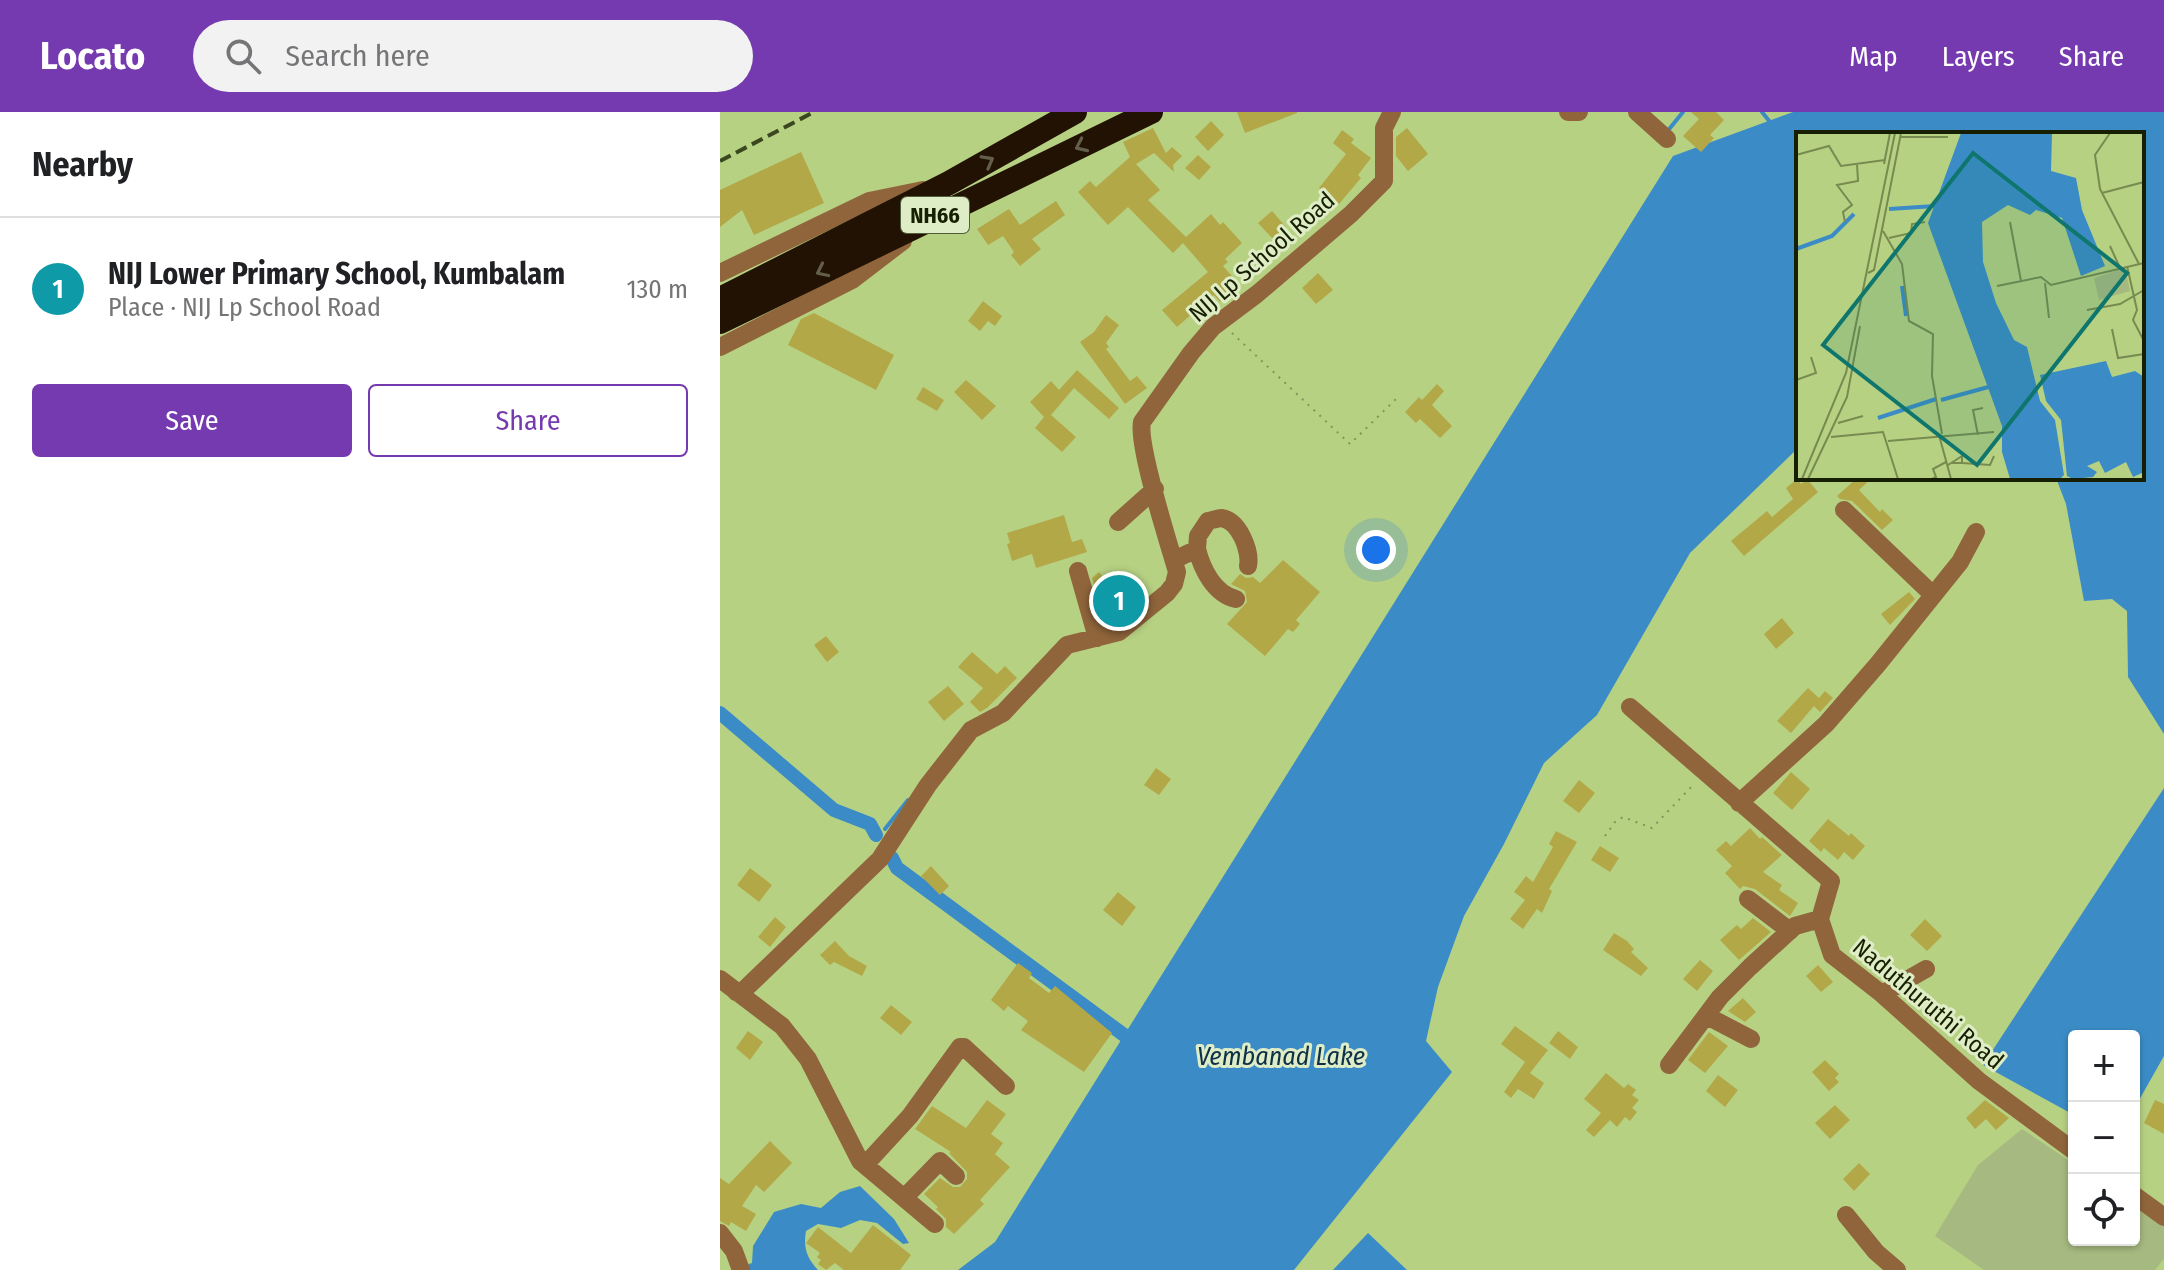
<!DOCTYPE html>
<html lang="en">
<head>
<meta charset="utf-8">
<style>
  body { margin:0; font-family:"Fira Sans Condensed",sans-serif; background:#f2f2f2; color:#202124 }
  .controls { position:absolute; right:24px; bottom:24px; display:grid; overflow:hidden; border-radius:8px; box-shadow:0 2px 6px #0004 }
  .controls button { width:72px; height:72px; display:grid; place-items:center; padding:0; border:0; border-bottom:2px solid #e0e0e0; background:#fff; color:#202124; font:40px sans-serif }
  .you { position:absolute; left:656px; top:438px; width:28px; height:28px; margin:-20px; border:6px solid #fff; border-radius:50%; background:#1a73e8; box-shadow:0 0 0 12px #1a73e833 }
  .badge { display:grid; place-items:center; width:52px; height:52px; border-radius:50%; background:#763ab0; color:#fff; font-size:26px; font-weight:700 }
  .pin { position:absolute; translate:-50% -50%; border:4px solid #fff; box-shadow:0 2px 8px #0006 }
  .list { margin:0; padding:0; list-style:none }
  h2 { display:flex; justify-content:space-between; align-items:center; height:104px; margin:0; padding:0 32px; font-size:34px }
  h2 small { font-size:26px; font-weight:400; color:#757577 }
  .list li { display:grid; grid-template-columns:52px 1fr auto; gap:24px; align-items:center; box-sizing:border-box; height:144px; padding:0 32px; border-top:2px solid #e0e0e0 }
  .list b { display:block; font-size:30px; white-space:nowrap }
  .list p { margin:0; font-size:26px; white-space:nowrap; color:#757577 }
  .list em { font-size:26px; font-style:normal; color:#757577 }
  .actions { display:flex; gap:16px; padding:24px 32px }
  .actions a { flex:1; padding:18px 0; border:2px solid #763ab0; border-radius:8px; text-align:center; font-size:28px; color:#763ab0 }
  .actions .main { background:#763ab0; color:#fff }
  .icon { flex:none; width:44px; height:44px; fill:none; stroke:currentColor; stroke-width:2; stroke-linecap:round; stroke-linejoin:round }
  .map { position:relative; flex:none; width:1444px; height:1158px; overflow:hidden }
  header { display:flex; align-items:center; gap:48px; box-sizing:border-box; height:112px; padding:0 40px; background:#763ab0; color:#fff }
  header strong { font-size:38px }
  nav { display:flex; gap:44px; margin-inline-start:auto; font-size:28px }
  .search { width:560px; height:72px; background:#f2f2f2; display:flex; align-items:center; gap:20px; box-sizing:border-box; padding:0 28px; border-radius:44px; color:#757577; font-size:30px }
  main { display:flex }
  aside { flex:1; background:#fff }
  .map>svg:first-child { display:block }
  .green { fill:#a6b980 }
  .water { fill:#3b8cc6 }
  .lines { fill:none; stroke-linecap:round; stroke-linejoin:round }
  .stream { stroke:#3b8cc6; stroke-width:4 }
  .canal { stroke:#3b8cc6; stroke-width:14 }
  .building { fill:#b2a848 }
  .path { stroke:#809557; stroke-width:2; stroke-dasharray:2 6; stroke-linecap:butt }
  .minor { stroke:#90653b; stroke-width:18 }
  .highway { stroke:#211204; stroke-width:24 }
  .rail { stroke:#3b481f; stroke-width:4; stroke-dasharray:12 6; stroke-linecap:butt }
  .oneway { stroke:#645f48 }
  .labels { text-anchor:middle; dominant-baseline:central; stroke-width:6; stroke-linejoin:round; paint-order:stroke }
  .shield { fill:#dfedc6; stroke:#525d3c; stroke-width:2 }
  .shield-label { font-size:22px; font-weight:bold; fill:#161f01 }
  .street-label { font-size:24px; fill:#161f01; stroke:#dfedc6 }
  .water-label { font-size:26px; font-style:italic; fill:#0e3048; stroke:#dfedc6 }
  .inset-river { fill:none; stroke:#3b8cc6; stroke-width:4 }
  .inset-road { fill:none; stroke:#778a4f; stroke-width:2 }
  .view { fill:#0f766e; fill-opacity:0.15; stroke:#0f766e; stroke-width:4 }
  .inset-edge { fill:none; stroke:#161f01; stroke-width:4 }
</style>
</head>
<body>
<header>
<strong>Locato</strong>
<div class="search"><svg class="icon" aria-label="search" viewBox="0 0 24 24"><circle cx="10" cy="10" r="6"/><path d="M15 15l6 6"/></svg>Search here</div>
<nav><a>Map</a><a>Layers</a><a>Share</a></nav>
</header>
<main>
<aside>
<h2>Nearby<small></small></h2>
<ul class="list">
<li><span class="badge" style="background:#0f9aa8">1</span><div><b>NIJ Lower Primary School, Kumbalam</b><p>Place · NIJ Lp School Road</p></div><em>130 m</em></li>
</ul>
<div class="actions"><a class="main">Save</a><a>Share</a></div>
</aside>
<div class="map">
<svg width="1444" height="1158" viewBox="0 0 1444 1158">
  <rect width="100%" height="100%" fill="#b7d183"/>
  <path class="green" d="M1302,1017L1354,1052V1128H1414V1093L1444,1113V1147L1435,1158H1264L1215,1124L1258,1053Z"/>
  <path class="water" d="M1073,0H1444V622L1408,565L1407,499L1392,487L1364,489L1346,392L1336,366H1422V22H1078V336L970,441L877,603L824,651L784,732L744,804L718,875L706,929L732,960L574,1158H238L275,1130L953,44Z
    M1444,676V944L1414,997V924H1354V1003L1263,953Z
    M140,1074L174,1107L189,1131L183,1132L157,1111L140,1108L121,1116L98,1112L86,1119C83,1136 87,1146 98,1158H29L26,1153L32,1151L33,1134L54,1100L81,1092L101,1096L120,1080Z
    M648,1121L687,1158H613Z"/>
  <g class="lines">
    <path class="stream" d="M1042,0L1050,10
      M946,21L963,0
      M165,717L188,688"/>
    <path class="canal" d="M0,601L114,698L150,712L156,723
      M172,746L177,756L419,934"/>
  </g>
  <path class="building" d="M517,0H577V1L525,21Z
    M971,0H996L1004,8L990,23L994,26L981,40L963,24L979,7Z
    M491,9L504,23L488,39L475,25Z
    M433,16L446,41L452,35L462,44L453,53L454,60L434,41L416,52L440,78L428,88L466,125L491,102L500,113L503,110L522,131L505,147L508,150L503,154L520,173L500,190L494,183L457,215L442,198L488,160L463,131L453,141L408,95L388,113L358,80L370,69L376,75L410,45L403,30Z
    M687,16L708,42L688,59L676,44V25Z
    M622,18L634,27L631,31L651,46L638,63L641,66L619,92L599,76L626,42L613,31Z
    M81,40L104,91L34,123L22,98L0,115V78Z
    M478,43L491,55L479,68L465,56Z
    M336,89L345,103L312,127L321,137L300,154L291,143L294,140L283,124L268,133L257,117L289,97L300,113Z
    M552,99L566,115L553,127L538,111Z
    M598,161L613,178L596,192L582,176Z
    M263,189L282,204L275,214L268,209L260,219L248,209Z
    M94,201L174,243L156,278L68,233L81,207Z
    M386,203L399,213L386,231L389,235L386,237L410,269L417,264L427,276L405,292L360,230L374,220Z
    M357,258L399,296L389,307L354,276L331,303L356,325L342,340L315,316L324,305L310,290L331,269L339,278Z
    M246,268L276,294L262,308L234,280Z
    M717,272L724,279L712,293L732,314L720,326L700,307L696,311L685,300L699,285L702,288Z
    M203,275L224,288L217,299L196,287Z
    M1137,366H1152L1139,378L1160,400L1162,397L1173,408L1162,418L1132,389L1120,387L1117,384Z
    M1077,367L1081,372L1087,367L1098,380L1024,444L1011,429L1047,399L1052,405L1073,387L1066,376Z
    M344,403L352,430L362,427L367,440L316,456L312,442L292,449L287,432L290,431L287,421Z
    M563,448L600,480L576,508L580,512L573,520L568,517L545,544L507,512L527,490L525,479L511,472L520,462L526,466L533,465L540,471Z
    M379,460L384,466L389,461L404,478L414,470L425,482L393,509L385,511L382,498L386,494L378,485L372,466Z
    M1189,480L1195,487L1170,513L1161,502Z
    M1062,506L1074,521L1056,537L1044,522Z
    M106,524L119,540L107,550L94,533Z
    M252,540L277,562L285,554L297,566L267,596L260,600L250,590L263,576L238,555Z
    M228,574L244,592L224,609L208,590Z
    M1088,576L1099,586L1105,579L1113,586L1100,600L1094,594L1071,621L1057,609Z
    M436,656L451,667L439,683L424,673Z
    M1071,660L1090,677L1072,698L1053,681Z
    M859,668L875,681L859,701L843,689Z
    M1108,707L1129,724L1131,721L1145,734L1133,748L1124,740L1118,748L1104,736L1101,740L1089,729Z
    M1030,716L1040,727L1042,725L1062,743L1043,760L1062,773L1059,778L1078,791L1070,804L1035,777L1023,774L1020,777L1005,761L1012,754L996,738L1006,729L1011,734Z
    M836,719L857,730L829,777L832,779L822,801L817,797L803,817L790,807L805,788L794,780L806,764L813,770L833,735L829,732Z
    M880,734L899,746L890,760L871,748Z
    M211,754L229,774L220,783L201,764Z
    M30,756L52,773L39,790L17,773Z
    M398,780L416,795L402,814L383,798Z
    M55,805L66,815L50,835L38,825Z
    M1033,806L1051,820L1019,848L1000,828L1017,813L1021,817Z
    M1205,807L1222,824L1207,839L1190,823Z
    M894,821L907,829L914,837L911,840L928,856L921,864L883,838Z
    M115,829L129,844L147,854L142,864L114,850L110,853L100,843Z
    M980,848L993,859L977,879L963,867Z
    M298,851L312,861L309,866L329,881L335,874L392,921L364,960L301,918L308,909L288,894L284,899L271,888Z
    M1098,853L1113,870L1101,880L1086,864Z
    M1023,886L1036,900L1025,910L1008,899Z
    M171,893L192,910L181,923L160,906Z
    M795,914L828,938L810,961L824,971L814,987L798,977L791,986L784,980L805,950L781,932Z
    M28,919L43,930L30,948L16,936Z
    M838,919L858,935L850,947L829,931Z
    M989,920L1008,934L985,961L968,948Z
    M1105,948L1119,962L1115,966L1119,970L1109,979L1092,960Z
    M886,961L904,976L908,972L916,978L912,983L919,988L912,996L917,1000L910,1009L905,1005L897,1015L890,1008L874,1025L866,1018L881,1001L864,987Z
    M998,963L1018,978L1005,995L986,979Z
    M267,988L286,1002L271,1022L283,1031L275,1042L290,1055L260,1088L264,1092L234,1122L226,1115V1107L216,1097L218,1095L204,1082L220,1066L233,1075H240L247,1067V1060L229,1041L231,1040L195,1017L212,994L246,1016Z
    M1265,988L1289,1006L1276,1018L1266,1007L1255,1017L1246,1006Z
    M1435,988L1444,992V1022L1424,1011Z
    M1115,993L1130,1008L1110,1027L1095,1011Z
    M50,1029L72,1051L44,1080L36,1073L22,1094L36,1102L26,1119L11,1110L9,1114L0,1109V1066L9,1072Z
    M1139,1051L1150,1062L1134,1079L1123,1067Z
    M153,1113L191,1143L180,1158H124L115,1151L106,1158L98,1152L101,1148L97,1145L100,1141L86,1131L98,1115L131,1141Z"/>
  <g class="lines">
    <path class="path" d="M512,221L630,332L676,287
      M885,724L895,710L903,705L932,716L975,671"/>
    <path class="minor" d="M848,0H859
      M917,0L947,27
      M0,161L149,89L203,78
      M0,235L132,168L183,129
      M1124,398L1212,482
      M398,410L435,377
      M477,437C482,457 494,482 516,487
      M454,448L477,437L478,424L488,409C489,409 499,406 501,406C519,408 531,439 528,454
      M358,459L377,526
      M910,595L1111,769L1100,807L1112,843L1162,882L1259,969L1354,1039
      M1019,691L1106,612L1158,552L1240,450L1256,420
      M1028,787L1070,819
      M0,867L62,914L88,947L140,1049L215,1112
      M16,880L24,878L160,747L208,673L251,618L283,601L347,533L399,520L447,481L454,472L457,460C449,432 417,333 422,310L471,241L493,215L537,182L631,102L664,69V16L672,0
      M1162,882L1206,857
      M987,904L1031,927
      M949,953L1000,885L1030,855L1075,814L1100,807
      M145,1053L190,1004L240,935H244L286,974
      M1414,1083L1444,1105
      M185,1085L220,1049L236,1064
      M1126,1103L1156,1140L1177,1158
      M0,1121L14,1139L21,1158"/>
    <path class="highway" d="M0,187L229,71L355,0
      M0,210L431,0"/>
    <path class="rail" d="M0,49L94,0"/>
  </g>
  <defs><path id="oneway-chevron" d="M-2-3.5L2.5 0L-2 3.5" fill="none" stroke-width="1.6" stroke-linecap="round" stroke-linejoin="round" transform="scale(2)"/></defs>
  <g class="oneway">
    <use href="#oneway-chevron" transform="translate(361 34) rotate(155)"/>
    <use href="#oneway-chevron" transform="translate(268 49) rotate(-29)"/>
    <use href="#oneway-chevron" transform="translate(102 159) rotate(154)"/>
  </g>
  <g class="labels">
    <rect class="shield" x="181" y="85" width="68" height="36" rx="6"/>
    <g class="shield-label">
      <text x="215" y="103">NH66</text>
    </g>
    <g class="street-label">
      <text transform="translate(542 145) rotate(-41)">NIJ Lp School Road</text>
      <text transform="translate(1208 892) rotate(40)">Naduthuruthi Road</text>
    </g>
    <g class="water-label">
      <text x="561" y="944">Vembanad Lake</text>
    </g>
  </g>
  <g transform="translate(1076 20)">
    <rect width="348" height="348" fill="#b7d183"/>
    <path d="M329,136L334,159L303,168L298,146Z" fill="#a6b980"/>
    <path d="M165,1H256L255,39L280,46L286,78L309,134L285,144L266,86L240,78L234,83L212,73L186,90L187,130L200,171L218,208L231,215L244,269L259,288L268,343L264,347H214L206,320V294L132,91ZM310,229L316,245L339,239L348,245V340L337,345L330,330L309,341L303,329L291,334L301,340L297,345L277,347L271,344L265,288L250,269L244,243Z" fill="#3b8cc6"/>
    <path class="inset-river" d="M93,77L139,74M0,117L36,104L58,82M106,154L110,184M145,268L196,254M82,286L140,267"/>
    <path class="inset-road" d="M314,1L299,23L304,57L343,132M105,5H152M0,23L33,14L45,34L89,28M88,32L94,1M306,61L348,50M49,90L47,80L56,73L41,53L62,49L61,32M214,90L225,149M87,99L106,132L113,189L137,202L136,244L146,302M93,106L115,101L116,92L129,90M314,114L324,136M331,134L341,178L337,188L348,209M72,141L78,138L105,1M249,151L253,186M201,154L245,145L255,153L348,131M291,178L324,172L348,158M316,197L322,226L348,222M0,248L20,241L15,225M42,291L67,284M143,303L155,347M182,303L177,278L187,276M35,305L87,300L102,347M92,309L198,300M166,331L194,333L198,324M152,333L166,324V331H156M6,347L50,241L99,1M12,347L51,265L64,194M136,347L140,345L137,337L150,330"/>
    <path class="view" d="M177,21L331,141L181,333L27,213Z"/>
    <rect width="348" height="348" class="inset-edge"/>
  </g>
</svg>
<div class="controls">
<button>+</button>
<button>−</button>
<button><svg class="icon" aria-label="locate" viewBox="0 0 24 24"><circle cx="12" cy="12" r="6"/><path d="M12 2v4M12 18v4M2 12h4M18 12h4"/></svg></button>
</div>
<div class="you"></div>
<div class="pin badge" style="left:399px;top:489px;background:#0f9aa8">1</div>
</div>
</main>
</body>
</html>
